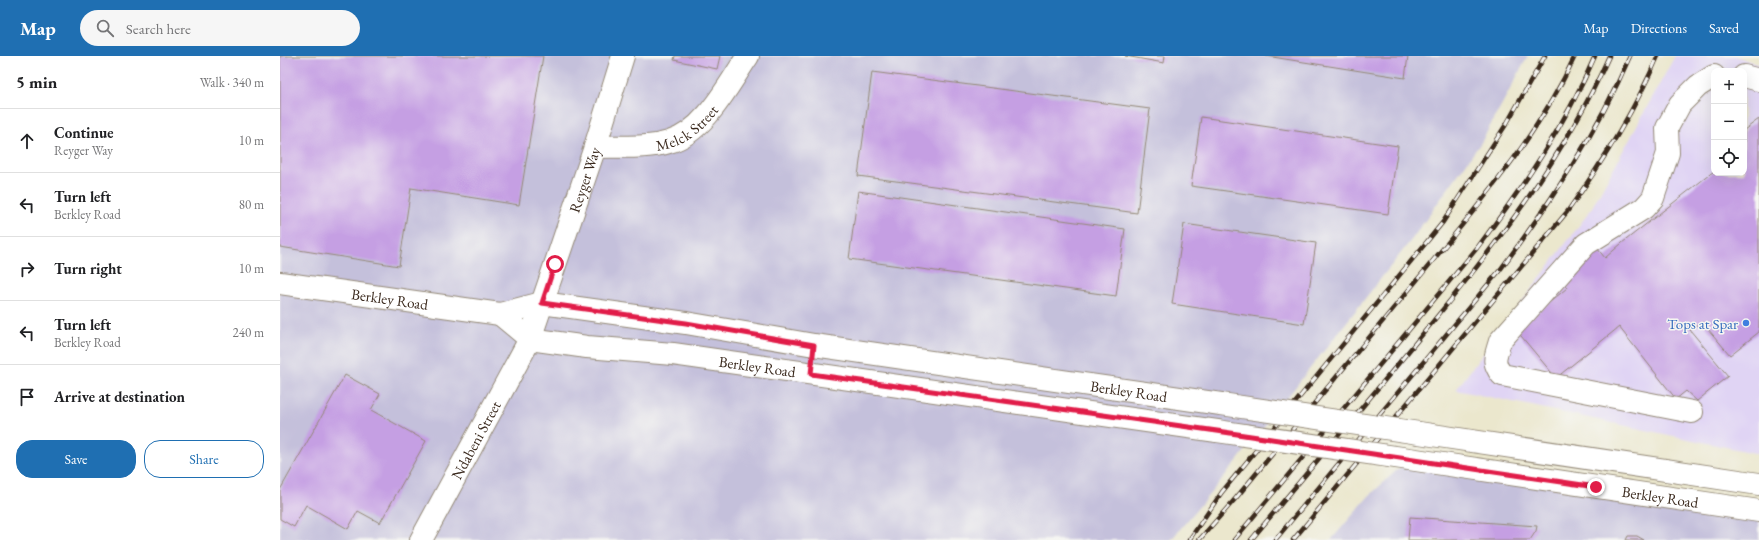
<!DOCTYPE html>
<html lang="en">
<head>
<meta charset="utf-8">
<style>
  body { margin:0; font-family:"EB Garamond",serif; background:#f6f6f6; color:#202124 }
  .controls { position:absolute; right:12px; top:12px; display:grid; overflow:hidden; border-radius:8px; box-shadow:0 4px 16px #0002 }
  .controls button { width:36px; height:36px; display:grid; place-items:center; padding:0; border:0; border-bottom:1px solid #e0e0e0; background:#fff; color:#202124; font:20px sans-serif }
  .stop { position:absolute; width:12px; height:12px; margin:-9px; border:3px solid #e11d48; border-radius:50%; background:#fff }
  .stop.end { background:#e11d48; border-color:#fff; box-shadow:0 1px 4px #0008 }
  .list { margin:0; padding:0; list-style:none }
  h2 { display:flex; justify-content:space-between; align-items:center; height:52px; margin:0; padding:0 16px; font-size:17px }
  h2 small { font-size:13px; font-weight:400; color:#757577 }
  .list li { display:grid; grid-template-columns:26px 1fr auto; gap:12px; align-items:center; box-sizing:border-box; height:64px; padding:0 16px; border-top:1px solid #e0e0e0 }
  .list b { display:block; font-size:15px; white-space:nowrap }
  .list p { margin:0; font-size:13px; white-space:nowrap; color:#757577 }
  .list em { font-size:13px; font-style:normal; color:#757577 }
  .actions { display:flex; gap:8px; padding:12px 16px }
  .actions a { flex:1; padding:9px 0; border:1px solid #1f6fb2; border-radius:16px; text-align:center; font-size:14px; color:#1f6fb2 }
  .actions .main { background:#1f6fb2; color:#fff }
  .icon { flex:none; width:22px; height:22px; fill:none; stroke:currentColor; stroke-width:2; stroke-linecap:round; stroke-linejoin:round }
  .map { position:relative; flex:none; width:1479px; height:484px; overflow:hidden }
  header { display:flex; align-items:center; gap:24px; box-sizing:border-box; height:56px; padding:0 20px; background:#1f6fb2; color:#fff }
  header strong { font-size:19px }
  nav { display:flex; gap:22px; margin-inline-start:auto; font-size:14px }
  .search { width:280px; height:36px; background:#f6f6f6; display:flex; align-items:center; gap:10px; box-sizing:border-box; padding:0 14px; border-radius:22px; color:#757577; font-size:15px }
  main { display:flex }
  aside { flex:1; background:#fff }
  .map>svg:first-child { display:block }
  .built { fill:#e0d4f4; fill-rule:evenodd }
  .industrial { fill:#c4c0db }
  .building { fill:#c59fe3 }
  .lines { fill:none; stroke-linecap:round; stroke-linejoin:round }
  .minor-casing { stroke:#938876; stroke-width:24 }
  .major-casing { stroke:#938876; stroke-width:24 }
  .minor { stroke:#fff; stroke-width:22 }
  .major { stroke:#fff; stroke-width:22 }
  .rail-casing { stroke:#3b2a1e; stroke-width:4.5 }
  .rail { stroke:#f6f6f2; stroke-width:3; stroke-dasharray:9; stroke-linecap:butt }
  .major-bridge-casing { stroke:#938876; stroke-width:24; stroke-linecap:butt }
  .major-bridge { stroke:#fff; stroke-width:22 }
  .route { stroke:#e11d48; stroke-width:5 }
  .shop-dot { fill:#3f7fe0; stroke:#f6f6f2; stroke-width:1.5 }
  .labels { text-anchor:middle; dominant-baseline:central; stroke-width:3; stroke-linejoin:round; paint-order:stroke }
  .street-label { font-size:15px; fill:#3b2a1e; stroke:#f6f6f2 }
  .shop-label { font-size:15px; fill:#366cbe; stroke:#f6f6f2; text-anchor:end }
</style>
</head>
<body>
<header>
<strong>Map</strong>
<div class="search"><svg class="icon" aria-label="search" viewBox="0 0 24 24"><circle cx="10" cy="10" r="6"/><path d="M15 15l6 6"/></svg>Search here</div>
<nav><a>Map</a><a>Directions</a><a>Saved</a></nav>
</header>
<main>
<aside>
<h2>5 min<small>Walk · 340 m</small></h2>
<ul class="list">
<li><svg class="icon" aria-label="ahead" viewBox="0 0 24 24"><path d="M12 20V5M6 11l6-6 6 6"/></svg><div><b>Continue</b><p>Reyger Way</p></div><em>10 m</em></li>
<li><svg class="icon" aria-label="left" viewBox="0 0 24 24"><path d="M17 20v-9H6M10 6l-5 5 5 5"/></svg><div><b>Turn left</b><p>Berkley Road</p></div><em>80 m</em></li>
<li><svg class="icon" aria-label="right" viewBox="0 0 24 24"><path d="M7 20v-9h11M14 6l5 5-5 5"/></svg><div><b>Turn right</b></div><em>10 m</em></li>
<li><svg class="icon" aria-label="left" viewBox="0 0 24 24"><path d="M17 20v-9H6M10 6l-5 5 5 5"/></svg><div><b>Turn left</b><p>Berkley Road</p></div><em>240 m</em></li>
<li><svg class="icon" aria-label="arrive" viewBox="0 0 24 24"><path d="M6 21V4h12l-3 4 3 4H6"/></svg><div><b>Arrive at destination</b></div></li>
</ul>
<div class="actions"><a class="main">Save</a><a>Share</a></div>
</aside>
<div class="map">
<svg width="1479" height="484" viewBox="0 0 1479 484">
  <rect width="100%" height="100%" fill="#f6f6f2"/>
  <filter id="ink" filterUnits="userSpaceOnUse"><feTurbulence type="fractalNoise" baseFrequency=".025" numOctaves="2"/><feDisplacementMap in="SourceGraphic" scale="8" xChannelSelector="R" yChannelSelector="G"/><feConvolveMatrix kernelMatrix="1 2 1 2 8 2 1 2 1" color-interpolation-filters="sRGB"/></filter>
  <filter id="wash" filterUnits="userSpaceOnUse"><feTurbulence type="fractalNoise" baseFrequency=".012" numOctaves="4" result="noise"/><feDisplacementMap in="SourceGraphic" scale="16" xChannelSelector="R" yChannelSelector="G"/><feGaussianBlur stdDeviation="0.9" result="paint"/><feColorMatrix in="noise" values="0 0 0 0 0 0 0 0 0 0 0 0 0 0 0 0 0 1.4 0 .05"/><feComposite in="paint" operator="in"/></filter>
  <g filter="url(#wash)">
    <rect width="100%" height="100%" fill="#ebe7cd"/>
    <path class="built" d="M1395,0H1456L1479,9V398L1176,334L1310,155ZM1434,15H1464V117H1434Z"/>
    <path class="industrial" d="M0,0H1248L1202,85L1132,183L954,409L891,484H0Z
      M1129,403L1479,455V484H1051L1089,440Z"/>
    <g id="blocks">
      <path class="building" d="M0,0H263L239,149L131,132L119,210L0,191Z
        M395,0H440L437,13L394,4Z
        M845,0H885L884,7Z
        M986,0H1128L1125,22Z
        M592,16L870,53L857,157L578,120Z
        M921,61L1118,90L1108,158L911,130Z
        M1479,63V276L1450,299L1422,266L1410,274L1448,320L1417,345L1406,335L1396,343L1339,271L1276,322L1236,274L1287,232L1279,221L1317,192L1325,202L1342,187L1434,115V117H1464V74Z
        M578,135L845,173L836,240L569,203Z
        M904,168L1036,187L1024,268L892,248Z
        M65,319L100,338L91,354L146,385L100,467L78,455L68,473L26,449L14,471L0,463V434Z
        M1130,461L1257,470L1256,475L1250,484H1128Z
        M1348,480H1357L1364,484H1346Z"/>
    </g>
  </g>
  <g filter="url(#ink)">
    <use href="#blocks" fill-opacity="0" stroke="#938876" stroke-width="1"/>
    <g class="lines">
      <defs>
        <g id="minor">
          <path d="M1464,20L1479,24"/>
          <path id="s1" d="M315,91C339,90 366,93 389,86C425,76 448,29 468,0"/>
          <path d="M1412,356L1222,319C1211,305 1216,300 1220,285L1306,188L1364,152L1373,142L1388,97L1387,72L1400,48L1418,30L1434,20"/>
          <path id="s2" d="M141,484L250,283L315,91L343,0"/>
        </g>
        <g id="major">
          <path id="s3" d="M0,227L220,258L262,247L406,267L534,289L941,348"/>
          <path id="s4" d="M220,258L250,283L307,291L393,298L937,375"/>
          <path d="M1139,377L1479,428"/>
          <path id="s5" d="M1129,403L1479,455"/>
        </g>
      </defs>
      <use href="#minor" class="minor-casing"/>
      <use href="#major" class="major-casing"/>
      <use href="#minor" class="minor"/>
      <use href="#major" class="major"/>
      <defs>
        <path id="rail" d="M909,484L942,436L1163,166L1227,67L1265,0
          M919,484L956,442C1016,369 1077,296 1137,224C1195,153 1256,84 1295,0
          M954,484L1197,192C1242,132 1285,70 1315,0
          M971,484C1029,414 1088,345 1146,274C1216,189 1284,102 1329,0
          M995,484L1220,214C1270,147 1317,77 1350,0
          M1013,484L1287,156C1322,107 1354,56 1378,0"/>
      </defs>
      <use href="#rail" class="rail-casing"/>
      <use href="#rail" class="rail"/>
      <defs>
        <path id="major-bridge" d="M941,348L1139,377
          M937,375L1129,403"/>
      </defs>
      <use href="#major-bridge" class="major-bridge-casing"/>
      <use href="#major-bridge" class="major-bridge"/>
    </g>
  </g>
  <g class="lines" filter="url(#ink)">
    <path class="route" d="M275,208L262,247L406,267L534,289L531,318L937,375L1316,431"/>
  </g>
  <circle class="shop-dot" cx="1466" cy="267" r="4"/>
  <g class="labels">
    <g class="street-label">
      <text stroke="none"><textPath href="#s1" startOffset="97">Melck Street</textPath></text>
      <text stroke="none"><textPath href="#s2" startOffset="397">Reyger Way</textPath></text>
      <text stroke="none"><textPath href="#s3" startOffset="111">Berkley Road</textPath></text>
      <text stroke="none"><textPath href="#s4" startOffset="268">Berkley Road</textPath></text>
      <text stroke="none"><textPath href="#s3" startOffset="859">Berkley Road</textPath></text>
      <text stroke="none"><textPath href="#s2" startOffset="114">Ndabeni Street</textPath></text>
      <text stroke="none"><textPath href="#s5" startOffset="254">Berkley Road</textPath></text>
    </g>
    <g class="shop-label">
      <text x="1458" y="267">Tops at Spar</text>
    </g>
  </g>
</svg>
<div class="controls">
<button>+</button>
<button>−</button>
<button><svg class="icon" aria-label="locate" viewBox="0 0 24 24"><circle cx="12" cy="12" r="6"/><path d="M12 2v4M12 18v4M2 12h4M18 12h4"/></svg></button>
</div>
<div class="stop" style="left:275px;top:208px"></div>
<div class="stop end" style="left:1316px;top:431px"></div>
</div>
</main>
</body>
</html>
